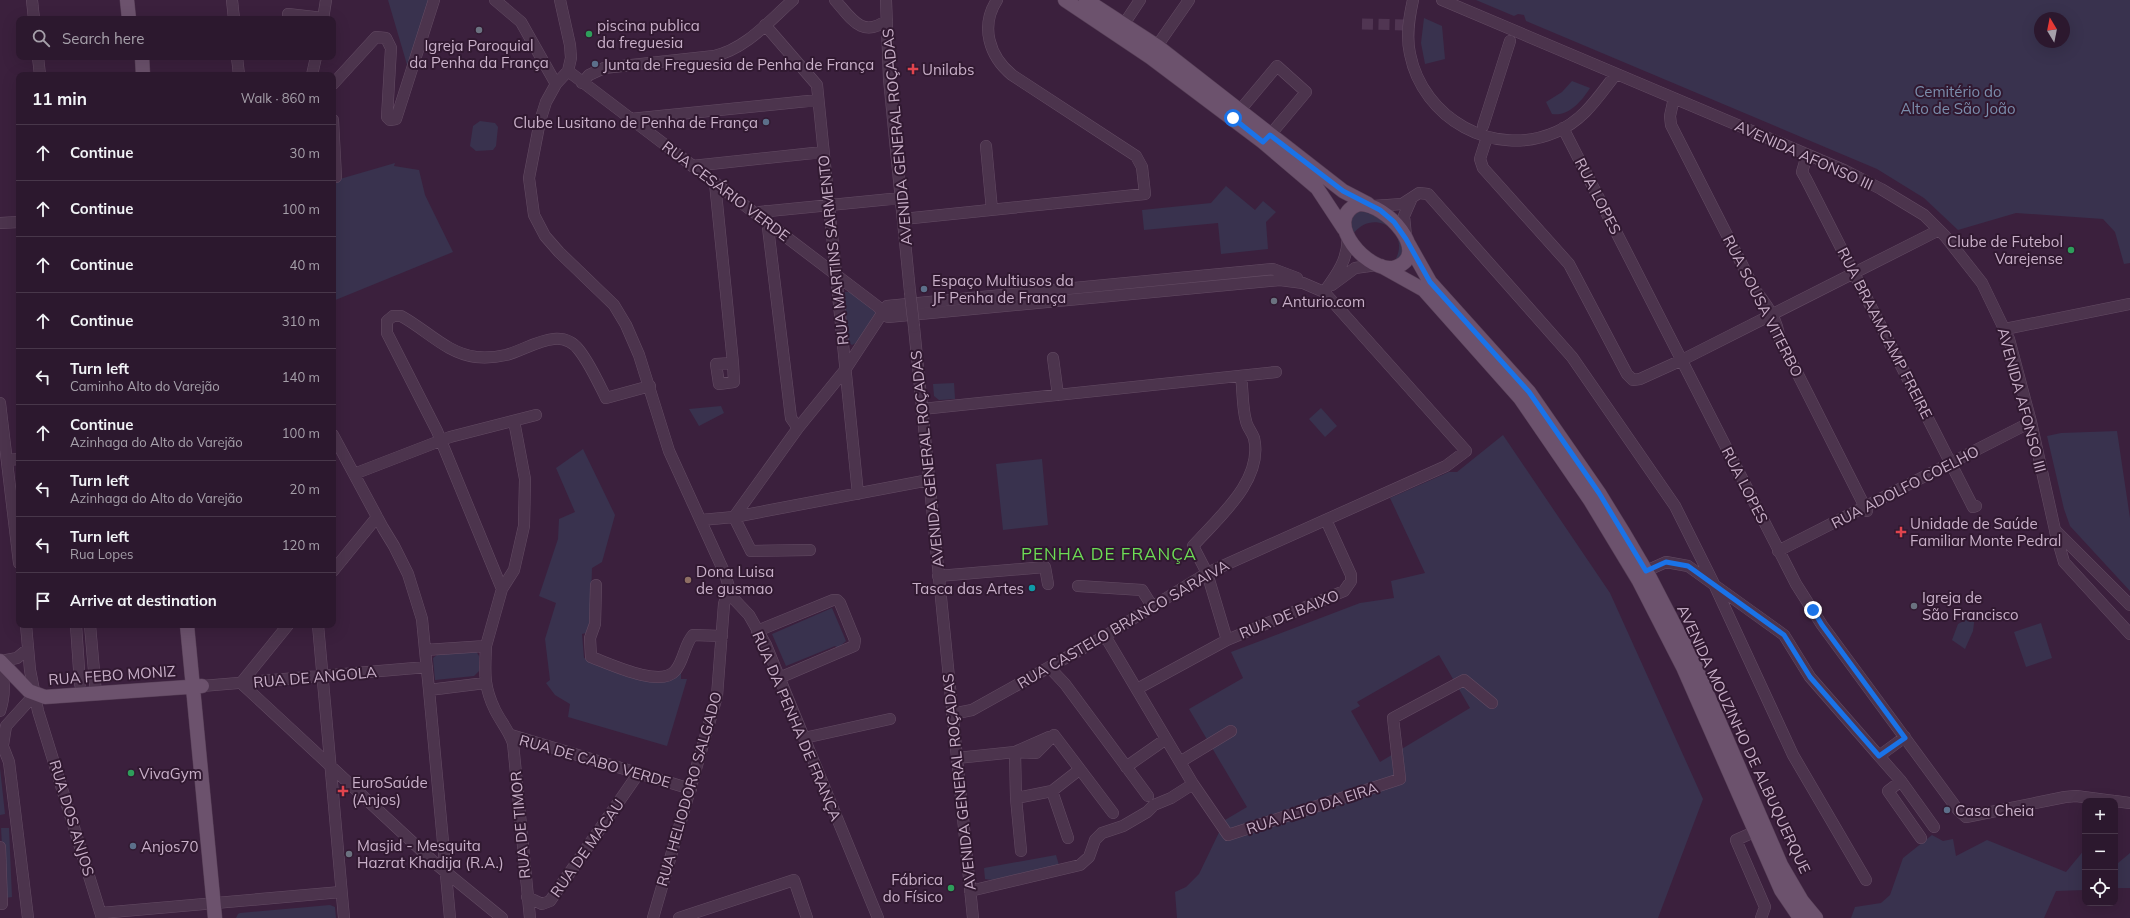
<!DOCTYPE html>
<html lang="en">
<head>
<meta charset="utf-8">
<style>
  body { margin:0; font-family:Mulish,sans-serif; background:#38253a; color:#f1f3f6 }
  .controls { position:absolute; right:12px; bottom:12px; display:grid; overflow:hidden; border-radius:8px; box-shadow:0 4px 16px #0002 }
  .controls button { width:36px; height:36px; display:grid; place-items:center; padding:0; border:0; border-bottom:1px solid #48374a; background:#2c182e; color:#f1f3f6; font:20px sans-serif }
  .compass { position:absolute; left:2034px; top:12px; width:36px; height:36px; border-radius:50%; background:#2c182e; box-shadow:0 4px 16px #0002; rotate:350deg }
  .stop { position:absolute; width:12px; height:12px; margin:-9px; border:3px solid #1a73e8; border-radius:50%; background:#fff }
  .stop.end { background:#1a73e8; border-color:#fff; box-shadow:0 1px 4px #0008 }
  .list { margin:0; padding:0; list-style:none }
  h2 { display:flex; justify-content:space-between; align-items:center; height:52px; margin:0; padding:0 16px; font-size:17px }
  h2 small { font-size:13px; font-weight:400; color:#a6a0aa }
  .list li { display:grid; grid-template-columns:26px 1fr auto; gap:12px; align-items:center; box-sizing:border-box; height:56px; padding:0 16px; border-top:1px solid #48374a }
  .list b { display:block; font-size:15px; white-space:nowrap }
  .list p { margin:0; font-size:13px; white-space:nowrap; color:#a6a0aa }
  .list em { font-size:13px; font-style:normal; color:#a6a0aa }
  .icon { flex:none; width:22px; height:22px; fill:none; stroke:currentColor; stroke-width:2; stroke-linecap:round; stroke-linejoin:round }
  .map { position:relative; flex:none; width:2130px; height:918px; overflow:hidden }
  .search { position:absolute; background:#2c182e; box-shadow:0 4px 16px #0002; left:16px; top:16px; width:320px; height:44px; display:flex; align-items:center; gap:10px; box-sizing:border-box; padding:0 14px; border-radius:8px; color:#a6a0aa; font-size:15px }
  .panel { position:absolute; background:#2c182e; box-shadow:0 4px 16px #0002; left:16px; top:72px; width:320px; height:556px; border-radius:8px }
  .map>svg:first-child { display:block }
  .green { fill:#39324e; fill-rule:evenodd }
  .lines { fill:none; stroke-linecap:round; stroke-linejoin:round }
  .minor-tunnel { stroke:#503552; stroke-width:11; stroke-dasharray:11 5.5; stroke-linecap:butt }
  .minor-casing { stroke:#644c64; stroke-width:12 }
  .major-casing { stroke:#553d55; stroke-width:15 }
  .minor { stroke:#4c344d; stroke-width:11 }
  .major { stroke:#6c526d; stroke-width:14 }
  .minor-bridge-casing { stroke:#644c64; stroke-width:12; stroke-linecap:butt }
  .minor-bridge { stroke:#4c344d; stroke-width:11 }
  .route { stroke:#1a73e8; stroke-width:5 }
  .worship-dot { fill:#6b7280; stroke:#311931; stroke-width:1.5 }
  .leisure-dot { fill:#2e9e5b; stroke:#311931; stroke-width:1.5 }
  .service-dot { fill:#5c6f8a; stroke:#311931; stroke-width:1.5 }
  .health-dot { fill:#e0444e; stroke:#311931; stroke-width:1.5 }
  .education-dot { fill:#8d6e63; stroke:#311931; stroke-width:1.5 }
  .culture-dot { fill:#0f9aa8; stroke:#311931; stroke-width:1.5 }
  .labels { text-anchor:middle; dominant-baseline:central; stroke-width:4; stroke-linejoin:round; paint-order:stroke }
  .poi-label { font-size:15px; fill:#c8afc8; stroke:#311931; text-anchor:start }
  .park-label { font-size:15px; fill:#7b8dab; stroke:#311931 }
  .street-label { font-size:15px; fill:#c8afc8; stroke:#311931 }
  .quarter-label { font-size:17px; letter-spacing:1px; fill:#6dde55; stroke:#311931 }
</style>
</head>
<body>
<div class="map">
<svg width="2130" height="918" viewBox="0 0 2130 918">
  <rect width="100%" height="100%" fill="#3b203d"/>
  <path class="green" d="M388,0H432L408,68Z
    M1476,0H2130V263L2124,264L2115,232L2103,219L2016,213L1958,230L1924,198L1877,169L1526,21L1524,15L1518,14L1514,16ZM2040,18H2064V42H2040Z
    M1424,18L1442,26L1445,59L1425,64L1421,43Z
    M1572,81L1590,88C1582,101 1568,117 1552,114L1546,102L1562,92Z
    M480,121L495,123L498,127L496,146L493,150L476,151L470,146L473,126Z
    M395,163L394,166L419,170L425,195L453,252L333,301V181Z
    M1226,186L1255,210L1263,201L1276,212L1266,222L1268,249L1221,254L1218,223L1144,230L1142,210L1211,203Z
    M1359,209C1380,208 1398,229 1404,248L1400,259L1394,262C1413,233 1374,206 1353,234L1349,219L1352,213Z
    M845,292H851L876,313L874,318L856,343L852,345L848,342L843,295Z
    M954,383L955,399L939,400L934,396L933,384Z
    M721,406L724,413L699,426L689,409Z
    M1321,408L1337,426L1325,437L1309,419Z
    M2117,431L2130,518V591L2070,526L2064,509L2047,436L2061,433Z
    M1503,435L1610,593L1703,799L1658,918H1177L1175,892L1186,887L1199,874L1225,820L1247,807L1189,709L1243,678L1231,652L1360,603L1394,598L1391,581L1425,573L1390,498L1449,472H1457ZM1439,655L1470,708L1380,762L1351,711L1360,706L1357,702Z
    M583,449L615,515L602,562L592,568L590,632L582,634L584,658L657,682L673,679L681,671V679H687L667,746L568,717L570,704L555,695L546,683L550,680L545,639L556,603L539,596L558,539L559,519L575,512L556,468Z
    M1042,459L1048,525L1003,530L996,464Z
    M832,608L846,641L838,648L835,646L786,666L772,634Z
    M1975,615L1973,631L1965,649L1952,640L1958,624Z
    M2041,623L2052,658L2026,667L2014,632Z
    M476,651L479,656V671L474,676L435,680L433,658L437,655Z
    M0,768L5,814L0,815Z
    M1,828H9L12,897L5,898Z
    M1932,835L1943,841L1953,839L1956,856L1987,840L2066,872L2085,849V890L2056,891L2044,918H1851L1855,907L1881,903L1890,895L1903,858Z
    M2130,853V888H2115V861L2118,863Z
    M1056,855L1059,865L992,880L985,879L984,868Z
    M330,905L335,907L336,918H236L238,914L240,913Z"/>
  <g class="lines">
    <path class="minor-tunnel" d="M1362,24L1408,25"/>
    <defs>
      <path id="minor" d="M32,0L34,19
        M232,0L234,19
        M495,0L521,22L556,84
        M560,0L570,45L571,58L568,71L556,84L546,102L540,121L529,178L534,215L545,236L559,252L614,305L626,325L639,355L669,451L725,574L732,597L749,615L766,645L878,918
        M835,0C851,18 862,39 887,20
        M886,0L889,79L910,292
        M1413,0C1409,18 1406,36 1410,54C1423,119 1494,159 1556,132C1584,120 1598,97 1616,74
        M1442,0L1844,170L1881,189L1924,215L1945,236L1982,283L2009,339L2031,422L2055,530L2130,605
        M288,14L323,18
        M323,19L326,0
        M1124,24L1140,0
        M765,25L817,85L858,494
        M1157,46L1189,0
        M38,57L40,75
        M237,57L239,75
        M568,71L877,306L888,317L1280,280L1303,283L1324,292L1466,451L1446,466L1207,573L1105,636L972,710L952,714
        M312,75L316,57
        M582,83L589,75L604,68L714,56C746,49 769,21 793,0
        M333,84L376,37L386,38L391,48L387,117L390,120L396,119L434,0
        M1674,98L1670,116L1671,125L1755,290C1765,302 1778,321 1779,337L1867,511
        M1241,109L1277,66L1306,92L1270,135
        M630,119L818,100
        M333,120L336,177
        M1483,126L1510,41
        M1563,128L1796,584L1822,625L1958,810L1966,817L2065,797L2076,796L2114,801
        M1487,137L1480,159L1483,168L1569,264L1627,374L1633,380L1640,379L1682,360L1939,230
        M986,146L992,210
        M1807,155L1802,172L1806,179L1973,507L1976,506
        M692,166L823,152
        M715,183L733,363L734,382L719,384L716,364L733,363
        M1373,206L1402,204L1419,193L1428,194L1572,357L1675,506L1713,582L1793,755L1866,880
        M766,211L791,418L798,428
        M760,212L901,198
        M903,219L1145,194L1142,167L1136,156L1012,75C989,56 980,26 997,0
        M0,223L19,222
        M1406,236L1404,216L1411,200
        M1332,285L1355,268L1377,265
        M1324,292C1336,276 1350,257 1347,235
        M914,327L973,918
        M2005,329L2130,304
        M1053,358L1058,395
        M0,403L19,563
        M922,409L1276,372
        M333,435L383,528L394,546L408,574L422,619L425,650
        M7,460L19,459
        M354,474L450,437L536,415
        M734,517L798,428L845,370L887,306L1273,269L1297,278
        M734,517L751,551L810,550
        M701,520L734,517L929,480
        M2055,531L2064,562L2130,634
        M1778,551L2031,422
        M333,571L377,517
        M1646,571L1666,562L1688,566L1784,635L1810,677L1879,756L1905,737
        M938,576L1045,567L1048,584
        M596,585L595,624L590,638L591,657C610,664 660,688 675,671C684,661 684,645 693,635L722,636
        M1078,586L1142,590L1152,606
        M502,589L437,431L387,333V321L393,316H401C427,330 446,353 476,357C486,358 497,357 506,355C529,349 560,325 579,350C590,364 598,382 606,398L650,386
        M26,625L30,670L38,711L102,918
        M76,625L80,684
        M90,625L96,694
        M318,625L344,918
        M757,631L833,600H837L840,603L855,640L854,646L779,678
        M1105,636L1193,784L1228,835L1400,779L1393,718L1464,680L1492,703
        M1227,640L1207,573L1193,546C1218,518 1264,480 1254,438C1252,432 1247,427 1246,421C1242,407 1243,390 1241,376
        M486,646L502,589L514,570L524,526L525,479L514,421
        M0,661L17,658L28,649
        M0,662C4,680 6,693 0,711
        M1049,667L1065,684L1148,796
        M241,683L436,864L502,918
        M241,683L288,625
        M485,683L429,690L425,650L486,646C485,672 483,685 495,710C501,722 509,731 513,743L530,918
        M202,686L427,667
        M1137,689L1227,640L1344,591L1351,581V575L1326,520
        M429,690L450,918
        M511,735L691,789
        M1054,735L1113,813
        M804,738L890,719
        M0,739L9,762L28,918
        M3,745L6,726L35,694
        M1879,756L1901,781L1934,827
        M957,758L1015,752L1049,737
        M1180,762L1231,731
        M1126,767L1166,739
        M1901,781L1888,791L1921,838
        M1052,791L1068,838
        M1016,798L1052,791L1079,770
        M2115,801L2130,803
        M1754,832L1736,840L1765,907L1761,918
        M0,847L2,904
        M1021,851L1016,798L1015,752L1036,753L1054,735
        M970,891L1080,865L1089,857L1095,840L1102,833L1123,826L1147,812L1154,805L1171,798L1193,784
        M527,897L542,904L550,901L638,774
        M101,913L341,892
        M653,918L717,696L724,604L729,589
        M679,918L794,880L807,918"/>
      <path id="major" d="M127,0L129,19
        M1065,0L1150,57L1263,142L1317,188L1344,229
        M1086,0L1157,46L1343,191L1368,204
        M142,57L143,75
        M1359,204C1386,203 1432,254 1396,267C1370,276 1319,219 1359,204Z
        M1408,243L1430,282L1529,392L1599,493L1623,532L1649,576L1693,661L1781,865L1802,901L1816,918
        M1381,266L1424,290L1520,398L1590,500L1639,581L1683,667L1781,890L1800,918
        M187,625L215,918
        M0,661L29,691L45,697L202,686"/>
    </defs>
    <use href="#minor" class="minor-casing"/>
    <use href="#major" class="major-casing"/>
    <use href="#minor" class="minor"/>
    <use href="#major" class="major"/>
    <defs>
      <path id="minor-bridge" d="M910,292L914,327"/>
    </defs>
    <use href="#minor-bridge" class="minor-bridge-casing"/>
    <use href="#minor-bridge" class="minor-bridge"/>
  </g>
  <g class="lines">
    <path class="route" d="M1233,118L1263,142L1270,135L1343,191L1380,210L1394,222L1406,239L1430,282L1529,392L1599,493L1646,571L1666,562L1688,566L1784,635L1810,677L1879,756L1905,738L1822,625L1813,610"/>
  </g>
  <g class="worship-dot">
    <circle cx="479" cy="30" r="4"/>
    <circle cx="1274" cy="301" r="4"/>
    <circle cx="1914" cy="606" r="4"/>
    <circle cx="349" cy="854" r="4"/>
  </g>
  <g class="leisure-dot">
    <circle cx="589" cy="34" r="4"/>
    <circle cx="2071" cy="250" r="4"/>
    <circle cx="131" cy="773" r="4"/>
    <circle cx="951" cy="888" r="4"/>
  </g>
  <g class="service-dot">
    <circle cx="595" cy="64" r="4"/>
    <circle cx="766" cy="122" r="4"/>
    <circle cx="924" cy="289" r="4"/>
    <circle cx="1947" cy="810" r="4"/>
    <circle cx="133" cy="846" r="4"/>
  </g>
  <g class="health-dot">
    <path d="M911 63h4v4h4v4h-4v4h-4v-4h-4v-4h4z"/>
    <path d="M1899 526h4v4h4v4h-4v4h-4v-4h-4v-4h4z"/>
    <path d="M341 785h4v4h4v4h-4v4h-4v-4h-4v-4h4z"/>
  </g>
  <circle class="education-dot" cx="688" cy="580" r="4"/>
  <circle class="culture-dot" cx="1032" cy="588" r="4"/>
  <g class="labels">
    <g class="poi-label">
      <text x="597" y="25">piscina publica<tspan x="597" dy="17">da freguesia</tspan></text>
      <text x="479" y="45" text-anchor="middle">Igreja Paroquial<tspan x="479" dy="17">da Penha da França</tspan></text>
      <text x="603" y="64">Junta de Freguesia de Penha de França</text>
      <text x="922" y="69">Unilabs</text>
      <text x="758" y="122" text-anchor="end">Clube Lusitano de Penha de França</text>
      <text x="2063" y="241" text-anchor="end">Clube de Futebol<tspan x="2063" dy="17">Varejense</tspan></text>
      <text x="932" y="280">Espaço Multiusos da<tspan x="932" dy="17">JF Penha de França</tspan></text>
      <text x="1282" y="301">Anturio.com</text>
      <text x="1910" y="523">Unidade de Saúde<tspan x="1910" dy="17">Familiar Monte Pedral</tspan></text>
      <text x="696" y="571">Dona Luisa<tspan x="696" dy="17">de gusmao</tspan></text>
      <text x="1024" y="588" text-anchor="end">Tasca das Artes</text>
      <text x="1922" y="597">Igreja de<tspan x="1922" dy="17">São Francisco</tspan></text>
      <text x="139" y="773">VivaGym</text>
      <text x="352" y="782">EuroSaúde<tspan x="352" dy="17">(Anjos)</tspan></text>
      <text x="1955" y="810">Casa Cheia</text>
      <text x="357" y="845">Masjid - Mesquita<tspan x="357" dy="17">Hazrat Khadija (R.A.)</tspan></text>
      <text x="141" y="846">Anjos70</text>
      <text x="943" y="879" text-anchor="end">Fábrica<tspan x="943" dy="17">do Físico</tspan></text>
    </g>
    <g class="park-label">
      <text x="1958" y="91">Cemitério do<tspan x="1958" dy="17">Alto de São João</tspan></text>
    </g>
    <g class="street-label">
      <text transform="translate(897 137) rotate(-95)">AVENIDA GENERAL ROÇADAS</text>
      <text transform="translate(1804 155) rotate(24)">AVENIDA AFONSO III</text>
      <text transform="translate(726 191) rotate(37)">RUA CESÁRIO VERDE</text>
      <text transform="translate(1598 196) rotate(63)">RUA LOPES</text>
      <text transform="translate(833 250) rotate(-96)">RUA MARTINS SARMENTO</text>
      <text transform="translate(1763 306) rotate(63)">RUA SOUSA VITERBO</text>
      <text transform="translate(1885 333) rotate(63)">RUA BRAAMCAMP FREIRE</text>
      <text transform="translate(2022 400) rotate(75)">AVENIDA AFONSO III</text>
      <text transform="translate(927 459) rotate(-96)">AVENIDA GENERAL ROÇADAS</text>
      <text transform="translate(1745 485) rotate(63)">RUA LOPES</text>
      <text transform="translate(1905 487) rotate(-27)">RUA ADOLFO COELHO</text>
      <text transform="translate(1289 614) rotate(-22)">RUA DE BAIXO</text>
      <text transform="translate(1123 624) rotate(-30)">RUA CASTELO BRANCO SARAIVA</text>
      <text transform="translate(112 675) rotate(-4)">RUA FEBO MONIZ</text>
      <text transform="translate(315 677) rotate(-5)">RUA DE ANGOLA</text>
      <text transform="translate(797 726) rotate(67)">RUA DA PENHA DE FRANÇA</text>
      <text transform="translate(1744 739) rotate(65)">AVENIDA MOUZINHO DE ALBUQUERQUE</text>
      <text transform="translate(595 761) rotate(16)">RUA DE CABO VERDE</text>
      <text transform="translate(959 782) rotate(-96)">AVENIDA GENERAL ROÇADAS</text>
      <text transform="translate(689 789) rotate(-74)">RUA HELIODORO SALGADO</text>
      <text transform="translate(1312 808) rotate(-18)">RUA ALTO DA EIRA</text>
      <text transform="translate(72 818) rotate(73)">RUA DOS ANJOS</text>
      <text transform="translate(520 825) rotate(-95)">RUA DE TIMOR</text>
      <text transform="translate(587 848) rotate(-55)">RUA DE MACAU</text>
    </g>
    <g class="quarter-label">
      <text x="1109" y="553">PENHA DE FRANÇA</text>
    </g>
  </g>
</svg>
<div class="controls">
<button>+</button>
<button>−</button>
<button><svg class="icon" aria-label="locate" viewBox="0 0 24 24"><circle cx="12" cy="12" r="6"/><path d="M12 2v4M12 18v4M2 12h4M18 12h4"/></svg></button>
</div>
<svg class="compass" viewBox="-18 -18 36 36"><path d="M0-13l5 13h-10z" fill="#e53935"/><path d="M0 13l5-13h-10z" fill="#a6a0aa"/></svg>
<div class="stop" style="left:1233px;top:118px"></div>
<div class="stop end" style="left:1813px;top:610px"></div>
<div class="search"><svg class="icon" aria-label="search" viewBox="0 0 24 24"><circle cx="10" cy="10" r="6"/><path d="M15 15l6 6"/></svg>Search here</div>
<section class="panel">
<h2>11 min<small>Walk · 860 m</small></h2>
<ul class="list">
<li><svg class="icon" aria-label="ahead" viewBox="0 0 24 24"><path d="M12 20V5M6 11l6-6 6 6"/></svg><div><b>Continue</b></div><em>30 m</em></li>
<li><svg class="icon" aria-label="ahead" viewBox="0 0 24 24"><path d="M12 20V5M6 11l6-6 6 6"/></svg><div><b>Continue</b></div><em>100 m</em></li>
<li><svg class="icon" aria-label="ahead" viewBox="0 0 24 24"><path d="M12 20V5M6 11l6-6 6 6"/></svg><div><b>Continue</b></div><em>40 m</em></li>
<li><svg class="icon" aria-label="ahead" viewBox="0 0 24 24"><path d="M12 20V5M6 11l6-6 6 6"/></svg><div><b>Continue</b></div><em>310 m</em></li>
<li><svg class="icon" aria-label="left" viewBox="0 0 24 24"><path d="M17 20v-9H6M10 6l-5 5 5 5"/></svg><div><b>Turn left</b><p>Caminho Alto do Varejão</p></div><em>140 m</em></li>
<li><svg class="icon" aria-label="ahead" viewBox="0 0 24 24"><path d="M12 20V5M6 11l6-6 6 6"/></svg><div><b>Continue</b><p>Azinhaga do Alto do Varejão</p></div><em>100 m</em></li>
<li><svg class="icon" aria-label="left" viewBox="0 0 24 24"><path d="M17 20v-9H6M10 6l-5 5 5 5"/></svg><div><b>Turn left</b><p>Azinhaga do Alto do Varejão</p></div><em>20 m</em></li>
<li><svg class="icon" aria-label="left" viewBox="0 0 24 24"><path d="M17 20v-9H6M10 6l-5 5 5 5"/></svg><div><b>Turn left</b><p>Rua Lopes</p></div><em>120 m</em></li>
<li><svg class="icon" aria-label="arrive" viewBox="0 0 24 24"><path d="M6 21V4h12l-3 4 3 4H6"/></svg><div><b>Arrive at destination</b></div></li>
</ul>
</section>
</div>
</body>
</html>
